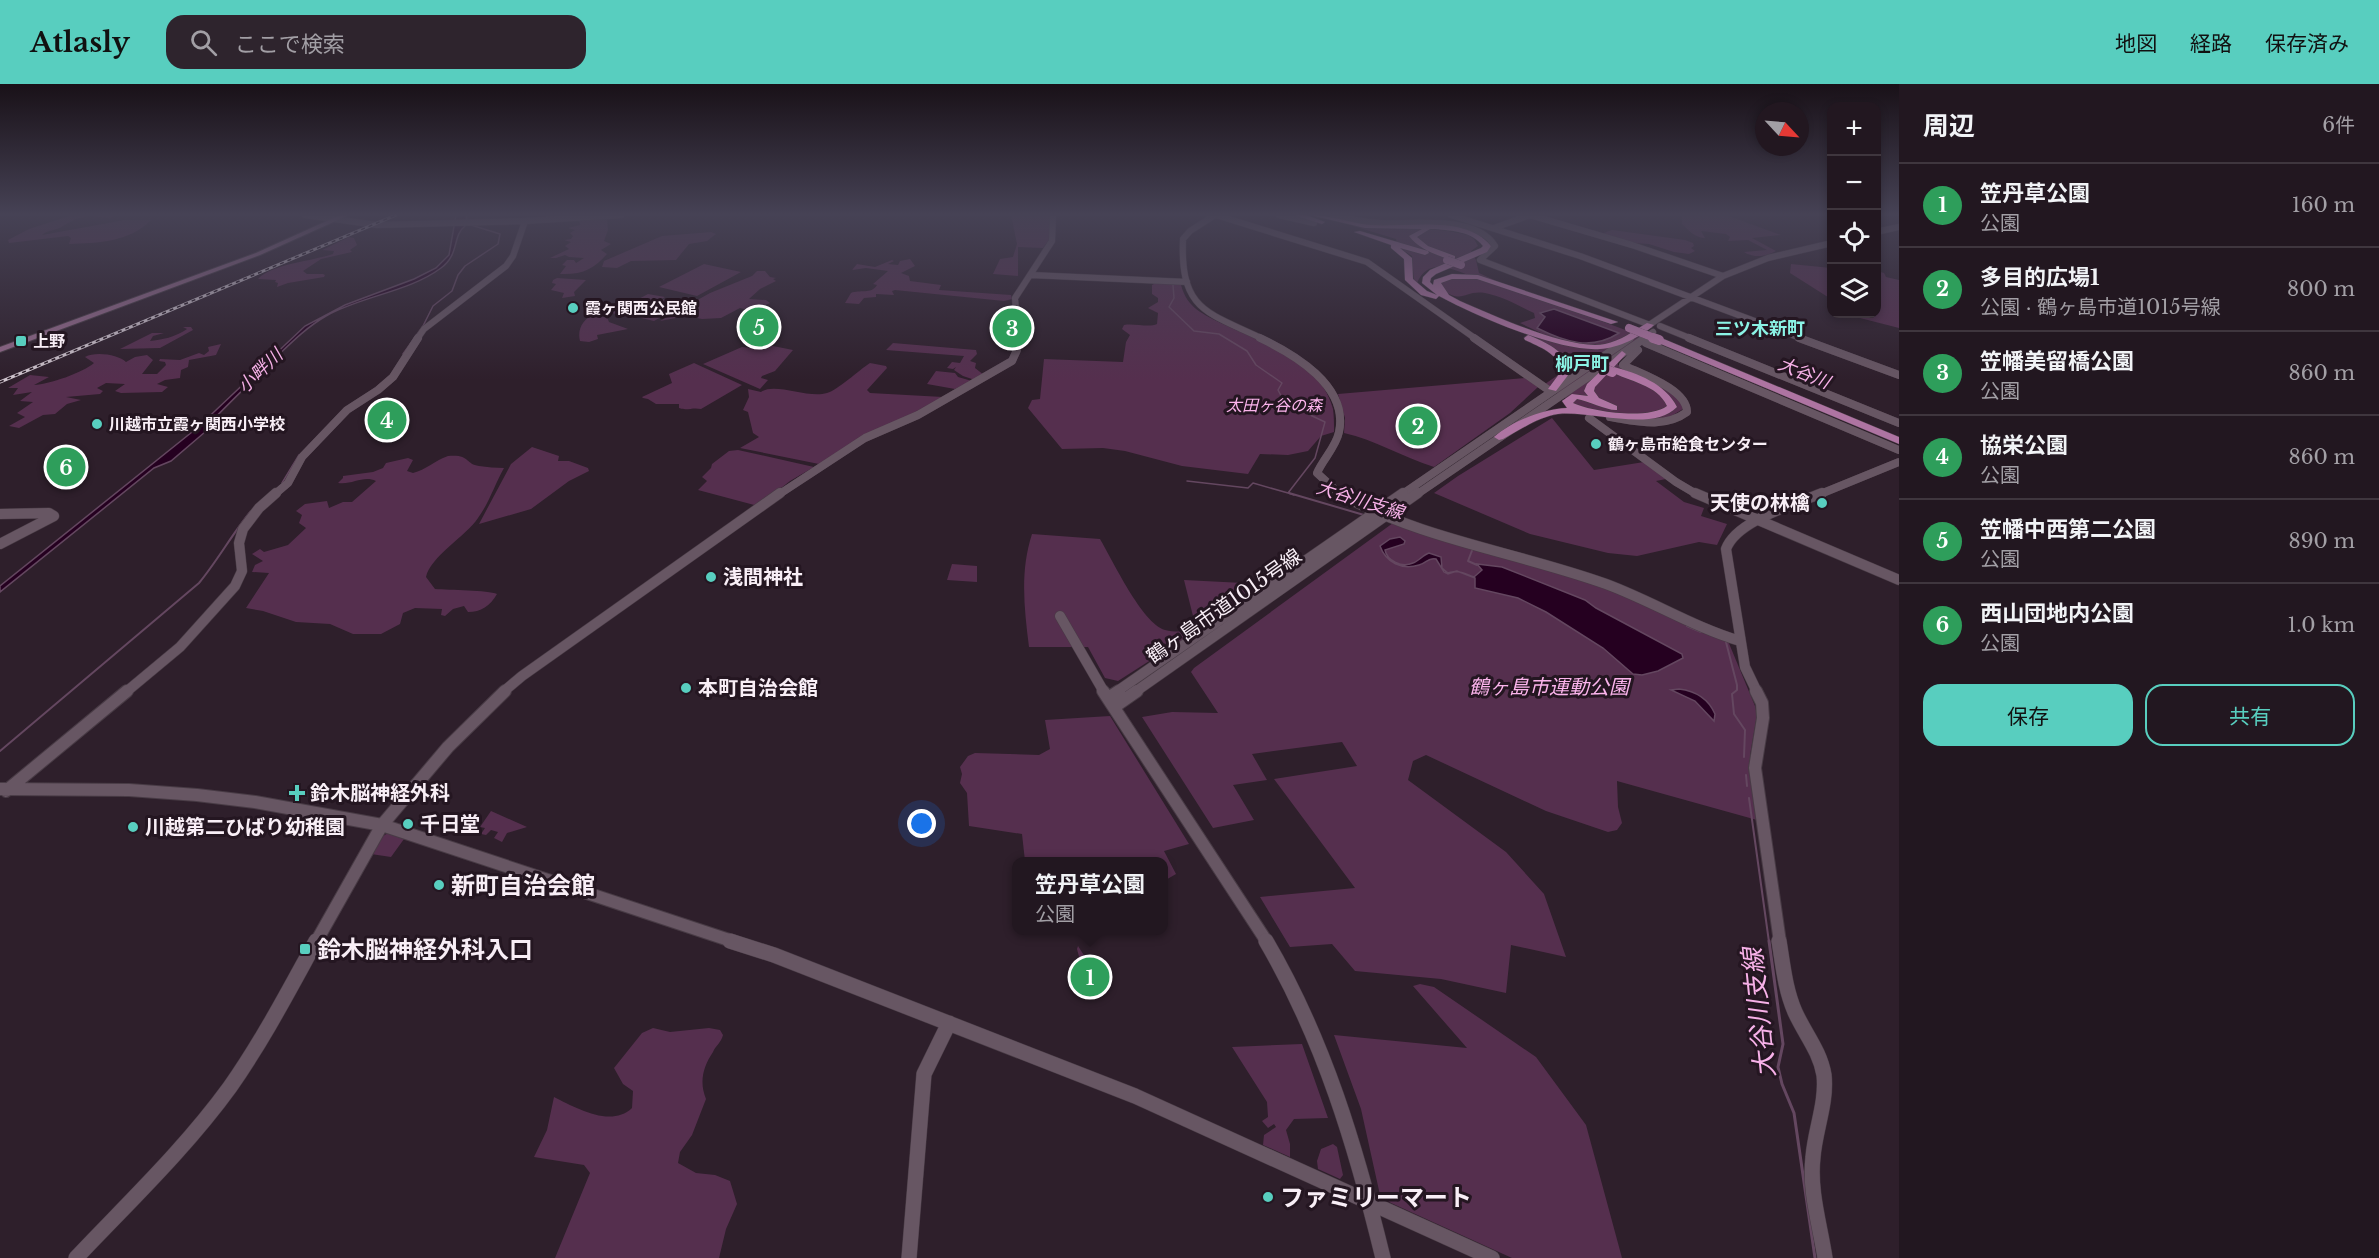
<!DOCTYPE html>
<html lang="ja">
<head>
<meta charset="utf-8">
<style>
  body { margin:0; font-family:"Libre Baskerville","Noto Sans JP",serif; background:#2e242d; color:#f1f3f6 }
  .controls { position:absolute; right:18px; top:18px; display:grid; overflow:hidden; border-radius:12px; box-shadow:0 3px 9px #0003 }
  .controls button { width:54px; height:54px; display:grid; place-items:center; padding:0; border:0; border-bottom:2px solid #3f363e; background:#221720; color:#f1f3f6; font:30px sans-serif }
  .compass { position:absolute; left:1755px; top:18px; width:54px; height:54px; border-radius:50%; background:#221720; box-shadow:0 3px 9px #0003; rotate:116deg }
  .you { position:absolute; left:922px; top:740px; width:21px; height:21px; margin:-15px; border:4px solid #fff; border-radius:50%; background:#1a73e8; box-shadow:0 0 0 9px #1a73e833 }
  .badge { display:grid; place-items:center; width:39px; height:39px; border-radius:50%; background:#58cebf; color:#fff; font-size:20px; font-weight:700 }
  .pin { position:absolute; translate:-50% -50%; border:3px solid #fff; box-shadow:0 2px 6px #0006 }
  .popup { position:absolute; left:1012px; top:773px; width:156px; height:78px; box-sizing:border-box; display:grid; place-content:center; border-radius:12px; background:#221720; filter:drop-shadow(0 2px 4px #0005); font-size:20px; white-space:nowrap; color:#a29fa5 }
  .popup b { font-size:22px; color:#f1f3f6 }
  .popup::after { content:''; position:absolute; left:50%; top:100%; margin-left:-12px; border:12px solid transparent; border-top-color:#221720 }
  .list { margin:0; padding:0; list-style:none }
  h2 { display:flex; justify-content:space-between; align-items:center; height:78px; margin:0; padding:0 24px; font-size:26px }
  h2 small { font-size:20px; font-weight:400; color:#a29fa5 }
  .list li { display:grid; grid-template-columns:39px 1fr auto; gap:18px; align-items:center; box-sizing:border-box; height:84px; padding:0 24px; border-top:2px solid #3f363e }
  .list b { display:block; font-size:22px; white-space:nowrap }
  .list p { margin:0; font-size:20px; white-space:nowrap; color:#a29fa5 }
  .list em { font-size:20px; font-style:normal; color:#a29fa5 }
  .actions { display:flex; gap:12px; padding:18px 24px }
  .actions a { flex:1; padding:14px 0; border:2px solid #58cebf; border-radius:18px; text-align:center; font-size:21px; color:#58cebf }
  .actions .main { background:#58cebf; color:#111 }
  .icon { flex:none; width:33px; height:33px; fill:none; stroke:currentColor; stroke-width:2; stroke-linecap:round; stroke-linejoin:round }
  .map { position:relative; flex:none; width:1899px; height:1174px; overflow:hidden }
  header { display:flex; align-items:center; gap:36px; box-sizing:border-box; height:84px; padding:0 30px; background:#58cebf; color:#111 }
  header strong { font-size:28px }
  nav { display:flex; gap:33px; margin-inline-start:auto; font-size:21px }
  .search { width:420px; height:54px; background:#2e242d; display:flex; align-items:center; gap:15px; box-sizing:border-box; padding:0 21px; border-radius:18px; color:#a29fa5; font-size:22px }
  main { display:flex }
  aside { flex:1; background:#221720 }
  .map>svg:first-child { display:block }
  .green { fill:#552f4e }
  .water { fill:#250020; stroke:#644760; stroke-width:1.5 }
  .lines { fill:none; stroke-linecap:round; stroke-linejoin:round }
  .stream-far2 { stroke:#644760; stroke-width:1.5 }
  .stream-far1 { stroke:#644760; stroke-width:2 }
  .stream { stroke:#644760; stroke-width:3 }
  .secondary-far4-casing { stroke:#483b45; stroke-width:7 }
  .secondary-far3-casing { stroke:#483b45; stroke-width:8 }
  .secondary-far2-casing { stroke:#483b45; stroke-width:11 }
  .secondary-far1-casing { stroke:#483b45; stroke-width:14 }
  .secondary-casing { stroke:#483b45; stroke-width:16 }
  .primary-casing { stroke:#483b45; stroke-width:2 }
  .highway-casing { stroke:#483b45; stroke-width:1 }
  .secondary-far4 { stroke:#675663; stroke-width:6 }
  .secondary-far3 { stroke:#675663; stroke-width:8 }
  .secondary-far2 { stroke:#675663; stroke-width:10 }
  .secondary-far1 { stroke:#675663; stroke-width:12 }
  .secondary { stroke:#675663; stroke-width:15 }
  .primary { fill:#926889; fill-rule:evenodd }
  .highway { fill:#ae74a2; fill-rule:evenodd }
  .rail-casing { stroke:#cfc4cd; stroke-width:3 }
  .rail { stroke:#241621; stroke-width:1.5; stroke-dasharray:4; stroke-linecap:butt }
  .highway-bridge-far1-casing { stroke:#483b45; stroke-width:8; stroke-linecap:butt }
  .highway-bridge-casing { stroke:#483b45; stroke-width:10; stroke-linecap:butt }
  .highway-bridge-far1 { stroke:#ae74a2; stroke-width:8 }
  .highway-bridge { stroke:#ae74a2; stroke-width:10 }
  .poi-dot { fill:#58cebf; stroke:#241621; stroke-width:2 }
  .labels { text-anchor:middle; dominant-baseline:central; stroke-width:6; stroke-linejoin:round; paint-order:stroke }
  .far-poi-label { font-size:16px; font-weight:bold; fill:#f8eef6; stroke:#241621; text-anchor:start }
  .far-park-label { font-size:16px; font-style:italic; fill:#fbb4ec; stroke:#241621 }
  .far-quarter-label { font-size:18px; font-weight:bold; fill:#8bf3e5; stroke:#241621 }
  .far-water-label { font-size:18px; font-style:italic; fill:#f7b1e8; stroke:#241621 }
  .poi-label { font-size:20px; font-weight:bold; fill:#f8eef6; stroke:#241621; text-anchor:start }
  .street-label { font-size:20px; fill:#f8eef6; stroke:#241621 }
  .park-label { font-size:20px; font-style:italic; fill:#fbb4ec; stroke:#241621 }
  .near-poi-label { font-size:24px; font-weight:bold; fill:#f8eef6; stroke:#241621; text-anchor:start }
  .near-water-label { font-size:26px; font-style:italic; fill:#f7b1e8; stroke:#241621 }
</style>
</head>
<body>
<header>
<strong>Atlasly</strong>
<div class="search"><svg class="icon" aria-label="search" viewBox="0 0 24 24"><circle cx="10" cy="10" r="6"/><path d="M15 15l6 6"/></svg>ここで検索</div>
<nav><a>地図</a><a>経路</a><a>保存済み</a></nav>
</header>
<main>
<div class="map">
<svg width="1899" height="1174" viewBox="0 0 1899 1174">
  <rect width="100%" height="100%" fill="#2e1f2b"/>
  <path class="green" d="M72,131H117C106,137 96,130 84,133C76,134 70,138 63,142C56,147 49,145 42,151L125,136H151C130,158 98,159 69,160L71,154L68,152L9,159L8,156L29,145Z
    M1011,131H1050L1049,156L1043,164L1018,163V192L993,190L1000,175L1013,173L1017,160Z
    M1682,131H1726L1781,151L1752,154L1776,167C1766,173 1753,174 1744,168L1767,166L1748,156L1728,157L1730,153L1726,150L1701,147L1705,154C1696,154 1689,147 1682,140Z
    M607,135L608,146L604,157L611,160L601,166L607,170C594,185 582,191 560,190L566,182L562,181L567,176H574L576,179L584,174L569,173L565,171L556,174H550L569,165L565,162L571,158L564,156L571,155L573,152L570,149L575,146L568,144L580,141L579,136Z
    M1350,141C1389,146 1429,141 1468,151L1474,155L1478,162L1471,167L1476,176L1479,189L1507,202L1647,254L1618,278V281C1635,289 1680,304 1683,325L1668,334L1656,336L1585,328L1545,300L1558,291L1561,282L1559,274L1526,255L1541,249L1520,239L1535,234L1534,229C1519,222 1502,212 1485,209C1463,206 1464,221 1441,205L1442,198L1448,194L1474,193C1453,186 1429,172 1417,199L1414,198L1412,172L1398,163L1396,155Z
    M1612,146L1685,156L1693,159L1694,162L1691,164L1695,167L1689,170L1674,168L1649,160L1634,159L1601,150Z
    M711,148L716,150L707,157L689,160L676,176L631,177L617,184L602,183L604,177L662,152Z
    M349,153L354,154L357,161L350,166L352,168L321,175L303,187L307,190H323L325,191L324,193L288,199L277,203L278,199L275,198L276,196L258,195C271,180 313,177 333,170L334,167L322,166Z
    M910,175L915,182L901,189L909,192L910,197L941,201L939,206L1011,211L1012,215L1004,217L895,206L892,207L894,211L876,210V213L864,214L859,220L845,219L851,209C860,205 871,211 877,201L873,200L888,187L866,184L852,186L857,180L875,183L892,176L894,177L888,180L898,181L900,177Z
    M704,180L741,188L697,212L659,203Z
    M1791,180L1831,184V215L1790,189Z
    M757,187H765L770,193L776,194L773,195L776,197L760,205L749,215L766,216L770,219L759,224L772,225L770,228L760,229L740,224L721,234L702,235L686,232L660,237L710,209L752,192Z
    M1877,187L1884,189L1886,193L1899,196V244L1860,234L1853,230H1876Z
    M557,194L586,196L574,208L575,212L562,214L564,209L551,206L556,200L552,199L553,196Z
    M1156,199L1181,201C1187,224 1203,230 1223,240C1261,258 1321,277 1333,325C1334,332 1334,340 1334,348L1321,352L1308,367L1288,371L1260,370L1248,390L1182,382L1125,367L1103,364L1062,365L1028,324L1032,316L1040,315L1044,275L1123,278L1126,258L1130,251L1122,245L1124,241C1134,239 1149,244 1157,240L1158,229L1148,224L1158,218V214L1152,210V201Z
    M648,210L665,213L629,233L612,229Z
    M664,215L684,220L654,237L633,232Z
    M596,230L598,233H607L609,238L628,245L597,251L598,255L589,258L580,257C577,245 583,234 596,230Z
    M183,243H191L193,246L160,264L120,265L152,249H164L153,252L150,257C161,256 176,253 187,245Z
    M893,259L976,266L977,270L970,277L976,279L975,284L984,291L975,296L963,292L954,286L956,283L953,285L947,284L952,278L960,279L964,272L886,266Z
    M221,260L216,271L189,276L188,283L181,286L180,294L165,296L157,300L168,303L162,308L121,309L115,307L125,300L106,299L97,304L103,307L100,310L66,313L81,316L67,320L55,330L43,331L19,344L9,342L25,333L17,329L33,318L20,317L32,308L13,311L18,304H8L30,291L49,293L34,301C50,300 82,289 94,279L85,273C96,267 119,271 126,278L135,273L147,271L153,276L142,290H157L166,281L165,278L159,277L160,275L180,276L199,269L204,271L209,267L208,263Z
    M768,261L793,266L775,287L762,292L761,294L768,296L760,305L703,280L742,263L761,265Z
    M694,279L742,301L701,325C692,323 687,327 679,324V320H656L648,315L643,314L642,313L672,299L669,290Z
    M870,279L886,282L887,284L867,306L870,309L943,313L819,380L740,364L759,353L753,349L748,328L743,326L749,313L748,305L761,308C775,298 808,315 827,309C838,306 859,286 870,279Z
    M936,287L955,289L958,293L972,297L955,305L927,300Z
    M1525,294L1538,303L1510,329L1434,383C1403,373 1375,356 1344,349L1345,334L1338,310Z
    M1552,334L1594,386L1644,378L1666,395L1656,397L1684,418L1704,424L1701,432L1727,440L1717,461L1699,458L1637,472L1608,469L1530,450L1434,409L1458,392Z
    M532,363L559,372L558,377H569L588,384L589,387L569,397L531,425L479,440L511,380Z
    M738,366L814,383L790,397L758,422L698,406L707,397L702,393L711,384L712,380L729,367Z
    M448,372C470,370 465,380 479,382C487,383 496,384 504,384C495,400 489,419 478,434C466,452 430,473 426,493L435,505C449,506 488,506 497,510C490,522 481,528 468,528L464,522L453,525L445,532L441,531L442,525L415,524L403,529L400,540L381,550H353L330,540L296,538L263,527L246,524L269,489L252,488L255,481L263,477L252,470L260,465L264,468L288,461L306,444L299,439L302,431L296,427L305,420L327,417L329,424L343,418H352L376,397C363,391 353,401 338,399L343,394V392L373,388L383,384L386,379L408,374L413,376L407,387L413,389C426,386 434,377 448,372Z
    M1393,439L1612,503L1728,557L1755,622L1757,631L1750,671L1757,736L1617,697L1618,723L1622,739L1617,746L1608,748L1546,727L1426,671L1413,677L1408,696L1506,768L1544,810L1566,873L1511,861L1506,909L1441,895L1355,887L1332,860L1290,863L1260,813L1355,804L1274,695L1357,682L1342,658L1252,670L1267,696L1233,701L1254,736L1213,744L1142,633L1172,628L1218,629L1191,588L1194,584Z
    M1032,450L1100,455C1113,477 1142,539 1165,546C1174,549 1184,546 1193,549L1118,597L1105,594L1088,563H1029C1024,523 1020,487 1032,450Z
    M952,480L977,482V498L947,496Z
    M1184,496L1263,500L1199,545L1196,544Z
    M1110,632L1189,760L1164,767L1176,790L1164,797V778L1025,777L1022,750L969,742L967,709L960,699L962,690L960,683L968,672L975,669L1039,671L1050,665L1045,636Z
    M491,727L527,743L507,749L502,758L494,754L498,748L491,746L486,751L481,750L485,744L480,743Z
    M388,749L404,755L391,773L371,770L383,752Z
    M1078,862L1103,901L1084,910L1082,884L1077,865Z
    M1420,900L1434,903L1536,973L1586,1041L1622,1174H1512L1391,1119L1380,1111L1361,1025L1334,951L1467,964L1413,902Z
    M653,944L670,948L709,944L720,946L723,951C721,959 716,961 713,968C703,983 699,998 706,1015L692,1051L680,1068L678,1079L696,1089L715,1091L730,1097L737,1120L726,1145L719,1174H555L590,1089L584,1081L534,1073L547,1046L554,1013C576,1024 611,1044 632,1024L633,1007L623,1000L614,984L642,949Z
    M1302,960L1328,1034L1294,1035L1286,1046L1290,1060V1073L1263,1061L1264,1051L1276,1043L1274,1040L1268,1044L1262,1037L1268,1033L1267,1018L1232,963Z
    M1333,1060L1337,1063L1343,1091L1340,1095L1318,1085L1317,1077L1321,1065Z"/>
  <path class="water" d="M456,131H467L465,142C452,152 460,170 441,184C409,208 361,212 326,232C305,244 288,262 270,279C248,301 226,322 205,344V348L171,377L154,384L0,508V502L197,344L305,242L345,221L414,195L436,184L449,171Z
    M1554,225L1619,249C1591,267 1565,258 1537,244L1545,233L1540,229Z
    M1400,453L1405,457L1404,460L1385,466C1387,477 1402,484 1413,479C1419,477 1423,471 1429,469L1441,473L1442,484L1448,489C1457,485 1465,490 1474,493L1482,486L1477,480L1502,483L1585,516L1596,524L1682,570L1683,574L1658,587L1642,591L1633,590L1603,564L1546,528L1518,514L1475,504V494L1457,487L1448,490L1444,488L1436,475C1428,473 1427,479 1419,481C1402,486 1386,479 1380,462L1390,455Z
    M1679,605C1696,607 1708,614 1715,630L1714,637L1695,617L1671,606Z"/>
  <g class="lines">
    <path class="stream-far2" d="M1173,201L1174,214L1169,223L1194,247L1219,250L1247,267L1256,281L1282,299L1278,306L1286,321L1303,324L1308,330L1325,338L1315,374L1288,409L1294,411
      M403,270L423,242L433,222L452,207L458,191L465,182L498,160L500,150L471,141
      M1187,397L1248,404L1253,399L1288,409
      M282,399L299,371"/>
    <path class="stream-far1" d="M1289,409L1364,431
      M1473,464L1468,477L1477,481
      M1687,542L1701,548
      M1726,558L1737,601V606L1732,610L1734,630L1745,646L1744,673
      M0,667L199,499C218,476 232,450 251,427
      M1746,691L1747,702
      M1749,714L1769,858"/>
    <path class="stream" d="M1769,857L1783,960L1778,983L1782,1000L1794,1029L1815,1174"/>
    <defs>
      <path id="secondary-far4" d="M305,131L377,141L525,137L621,131
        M1215,131L1190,147L1183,155C1180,227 1207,228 1263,255
        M1216,131L1367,178L1476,255
        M1279,131L1314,139
        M1333,131C1348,135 1364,138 1380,139C1412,141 1476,130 1495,162L1480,176L1650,241
        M1451,131L1580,172L1803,255
        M1494,144L1530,131L1632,161L1723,192
        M1876,148L1899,143
        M1031,191L1187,198
        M1660,242L1692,255
        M417,255L424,245L506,182L513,172L525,137
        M1018,255L1015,214L1052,157L1053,131
        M1628,255L1723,192L1768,174L1832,159
        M1643,255L1653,248"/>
      <path id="secondary-far3" d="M1260,254C1294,270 1349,302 1339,348C1336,363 1323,375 1317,389L1341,411
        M1474,254L1550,307
        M1689,254L1899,339
        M1799,254L1899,291
        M1646,259L1899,366
        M1610,333C1636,337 1664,345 1687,328C1687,305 1641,290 1623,281L1638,266
        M1589,334L1676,398L1698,411
        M274,411L288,399L302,373L347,326L378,306L393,293L418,254
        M778,411L865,354L918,331L1012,277L1017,266L1018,254
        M1401,411L1630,254
        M1416,411L1645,254
        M1818,411L1899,378"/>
      <path id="secondary-far2" d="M1338,409C1422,456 1517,468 1606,500C1652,517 1693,543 1740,557
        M1695,409L1899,496
        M0,430L49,429L54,432L0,460
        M1060,532L1104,608
        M126,608L180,563L235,502L242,487L239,459L243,445L259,424L276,409
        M503,608L522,592L780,409
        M1116,608L1403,409
        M1135,608L1418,409
        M1757,608L1745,583L1726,465C1737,436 1794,421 1822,409"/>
      <path id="secondary-far1" d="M1103,607L1267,858
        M1756,607L1762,619L1763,634L1755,684L1780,858
        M1108,614L1119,607
        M1114,623L1137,607
        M0,705L129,706L197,711L255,718L382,741L735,858
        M6,707L127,607
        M316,858L382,741L448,663L505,607"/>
      <path id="secondary" d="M730,857L774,871L1135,1012L1492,1174
        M1266,857C1324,956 1356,1063 1383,1174
        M1779,857C1783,881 1785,905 1795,928C1805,950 1820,967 1824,991C1827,1019 1815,1046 1813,1073C1809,1107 1820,1141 1825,1174
        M76,1174C128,1119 185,1065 230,1003C263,956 289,906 316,857
        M909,1174L924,990L949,939"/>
      <path id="primary" d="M340,131H349L260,171L0,268V263L256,169Z"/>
      <path id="highway" d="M1294,131H1306L1325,138L1322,140Z
        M1310,131C1330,131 1350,139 1370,141C1406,144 1466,130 1491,162L1487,168L1436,190L1431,194L1430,198L1433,201L1434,196L1452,190L1478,191L1618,238L1611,240L1477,195H1452L1441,199L1449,211L1460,217C1493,231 1570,267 1605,260C1620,257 1634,247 1647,239L1654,241C1641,253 1618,264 1600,265C1559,268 1476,232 1439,212L1436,215L1421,211L1405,196L1404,175L1391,164V161L1354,148L1360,147L1428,167L1429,169L1425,171L1400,164L1412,174L1413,195L1427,207L1437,211L1422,199L1423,193L1430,186L1481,164L1483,162C1471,147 1453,147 1435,145H1430L1417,153L1428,162L1455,172V176H1452C1436,171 1420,166 1409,152L1422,145L1365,144Z
        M1528,251C1546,258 1565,267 1572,286L1556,307L1548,305L1562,286C1557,269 1540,263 1525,256L1524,254Z
        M1659,253L1899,353V360L1656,258V254Z
        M1622,267L1626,270L1614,283C1637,289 1666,300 1677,323C1652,349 1591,326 1558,330C1538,333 1520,346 1503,355L1499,356L1494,353C1512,337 1543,325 1567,324L1562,317L1572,310L1588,312L1584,307L1587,300ZM1610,287C1629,298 1657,300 1667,322C1648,336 1593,328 1573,319L1577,315C1588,317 1608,327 1617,326V322L1599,314L1594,307L1595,303Z"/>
    </defs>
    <use href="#secondary-far4" class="secondary-far4-casing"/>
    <use href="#secondary-far3" class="secondary-far3-casing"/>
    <use href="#secondary-far2" class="secondary-far2-casing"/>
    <use href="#secondary-far1" class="secondary-far1-casing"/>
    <use href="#secondary" class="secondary-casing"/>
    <use href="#primary" class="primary-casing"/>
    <use href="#highway" class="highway-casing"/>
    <use href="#secondary-far4" class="secondary-far4"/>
    <use href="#secondary-far3" class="secondary-far3"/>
    <use href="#secondary-far2" class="secondary-far2"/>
    <use href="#secondary-far1" class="secondary-far1"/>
    <use href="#secondary" class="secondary"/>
    <use href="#primary" class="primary"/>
    <use href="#highway" class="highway"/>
    <defs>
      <path id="rail" d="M0,298L396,131"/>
    </defs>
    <use href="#rail" class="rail-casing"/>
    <use href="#rail" class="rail"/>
    <defs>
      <path id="highway-bridge-far1" d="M1447,176L1461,181
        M1629,244L1657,255"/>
      <path id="highway-bridge" d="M1653,254L1659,256
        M1584,276L1612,288"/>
    </defs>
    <use href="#highway-bridge-far1" class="highway-bridge-far1-casing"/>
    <use href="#highway-bridge" class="highway-bridge-casing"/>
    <use href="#highway-bridge-far1" class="highway-bridge-far1"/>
    <use href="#highway-bridge" class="highway-bridge"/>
  </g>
  <linearGradient id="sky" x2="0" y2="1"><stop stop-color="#191118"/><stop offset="0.44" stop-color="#464255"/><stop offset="1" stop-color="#464255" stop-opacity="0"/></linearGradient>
  <rect width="1899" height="296" fill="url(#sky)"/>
  <g class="poi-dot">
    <circle cx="573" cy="224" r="6"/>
    <rect x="15" y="251" width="12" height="12" rx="3"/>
    <circle cx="97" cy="340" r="6"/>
    <circle cx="1596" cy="360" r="6"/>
    <circle cx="1822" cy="419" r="6"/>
    <circle cx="711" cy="493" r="6"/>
    <circle cx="686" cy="604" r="6"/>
    <path d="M294 700h6v6h6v6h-6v6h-6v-6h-6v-6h6z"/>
    <circle cx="408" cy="740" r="6"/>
    <circle cx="133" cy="743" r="6"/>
    <circle cx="439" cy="801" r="6"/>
    <rect x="299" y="859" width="12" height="12" rx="3"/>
    <circle cx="1268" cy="1113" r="6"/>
  </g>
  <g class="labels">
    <g class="far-poi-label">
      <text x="585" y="224">霞ヶ関西公民館</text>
      <text x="33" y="257">上野</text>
      <text x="109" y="340">川越市立霞ヶ関西小学校</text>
      <text x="1608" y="360">鶴ヶ島市給食センター</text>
    </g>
    <g class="far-park-label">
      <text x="1274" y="321">太田ヶ谷の森</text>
    </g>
    <g class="far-quarter-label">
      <text x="1760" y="245">三ツ木新町</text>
      <text x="1582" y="280">柳戸町</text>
    </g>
    <g class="far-water-label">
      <text transform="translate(260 287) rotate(-44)">小畔川</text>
      <text transform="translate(1804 289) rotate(22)">大谷川</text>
      <text transform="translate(1360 416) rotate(17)">大谷川支線</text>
    </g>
    <g class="poi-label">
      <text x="1810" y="419" text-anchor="end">天使の林檎</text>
      <text x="723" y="493">浅間神社</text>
      <text x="698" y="604">本町自治会館</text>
      <text x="310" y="709">鈴木脳神経外科</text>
      <text x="420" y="740">千日堂</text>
      <text x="145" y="743">川越第二ひばり幼稚園</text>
    </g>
    <g class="street-label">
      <text transform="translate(1224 522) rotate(-35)">鶴ヶ島市道1015号線</text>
    </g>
    <g class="park-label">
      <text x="1549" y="603">鶴ヶ島市運動公園</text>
    </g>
    <g class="near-poi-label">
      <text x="451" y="801">新町自治会館</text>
      <text x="317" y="865">鈴木脳神経外科入口</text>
      <text x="1280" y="1113">ファミリーマート</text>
    </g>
    <g class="near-water-label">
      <text transform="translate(1759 929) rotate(-96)">大谷川支線</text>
    </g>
  </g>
</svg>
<div class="controls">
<button>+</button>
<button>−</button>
<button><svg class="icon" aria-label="locate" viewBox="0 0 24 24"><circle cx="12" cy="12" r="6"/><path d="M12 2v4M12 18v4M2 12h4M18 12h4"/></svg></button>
<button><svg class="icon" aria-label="layers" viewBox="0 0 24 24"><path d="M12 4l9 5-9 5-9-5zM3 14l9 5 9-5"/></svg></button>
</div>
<svg class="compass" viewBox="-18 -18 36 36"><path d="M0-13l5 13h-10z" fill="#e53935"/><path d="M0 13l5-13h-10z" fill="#a29fa5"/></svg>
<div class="you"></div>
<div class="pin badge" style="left:1090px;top:893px;background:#2e9e5b">1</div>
<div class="popup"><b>笠丹草公園</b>公園</div>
<div class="pin badge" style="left:1418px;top:342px;background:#2e9e5b">2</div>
<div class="pin badge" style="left:1012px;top:244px;background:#2e9e5b">3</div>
<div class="pin badge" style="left:387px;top:336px;background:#2e9e5b">4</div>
<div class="pin badge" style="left:759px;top:243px;background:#2e9e5b">5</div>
<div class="pin badge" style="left:66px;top:383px;background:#2e9e5b">6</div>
</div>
<aside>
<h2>周辺<small>6件</small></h2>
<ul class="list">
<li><span class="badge" style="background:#2e9e5b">1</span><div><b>笠丹草公園</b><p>公園</p></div><em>160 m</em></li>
<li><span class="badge" style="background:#2e9e5b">2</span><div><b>多目的広場1</b><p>公園 · 鶴ヶ島市道1015号線</p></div><em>800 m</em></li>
<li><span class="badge" style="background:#2e9e5b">3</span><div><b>笠幡美留橋公園</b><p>公園</p></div><em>860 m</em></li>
<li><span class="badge" style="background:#2e9e5b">4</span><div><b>協栄公園</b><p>公園</p></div><em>860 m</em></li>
<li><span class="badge" style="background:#2e9e5b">5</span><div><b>笠幡中西第二公園</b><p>公園</p></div><em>890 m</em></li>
<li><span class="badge" style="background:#2e9e5b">6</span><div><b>西山団地内公園</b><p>公園</p></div><em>1.0 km</em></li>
</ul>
<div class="actions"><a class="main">保存</a><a>共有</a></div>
</aside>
</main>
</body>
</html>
